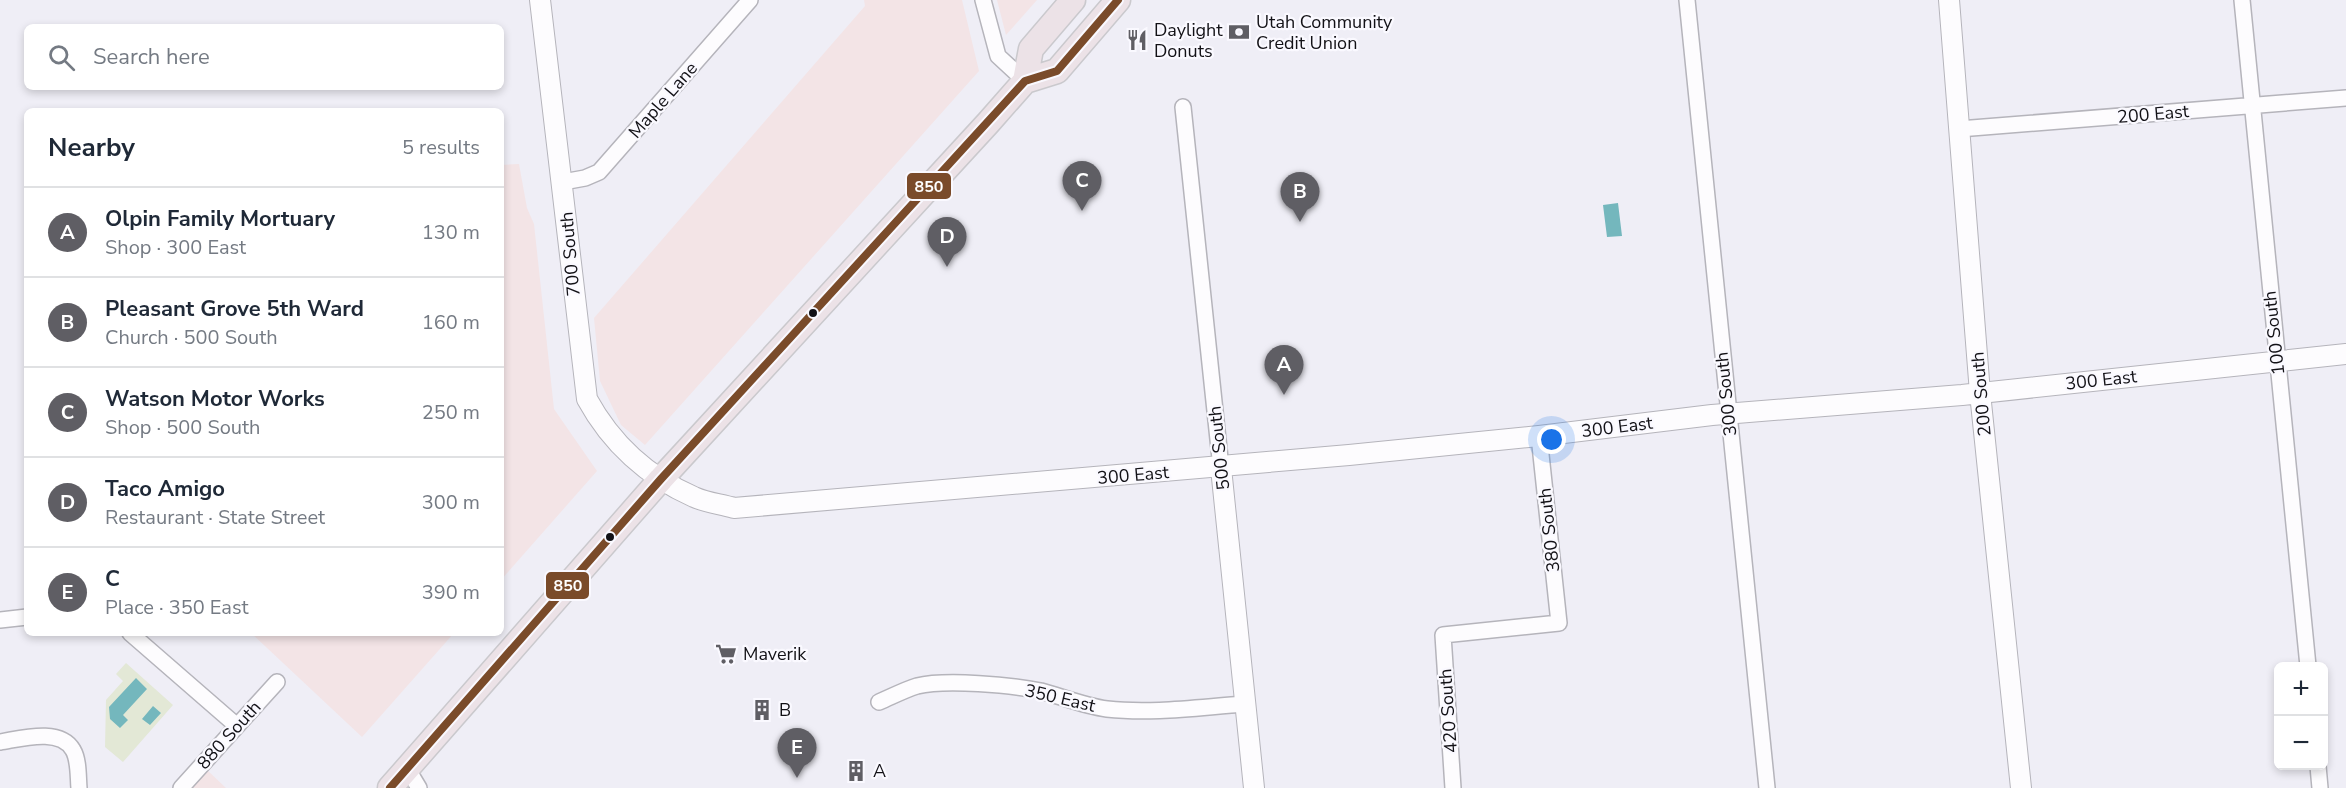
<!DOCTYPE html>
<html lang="en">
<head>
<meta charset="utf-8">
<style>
  body { margin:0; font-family:"Nunito Sans",sans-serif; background:#f2f2f3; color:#1f2937 }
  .controls { position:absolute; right:18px; bottom:18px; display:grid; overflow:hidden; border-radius:9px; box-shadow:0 3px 9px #0003 }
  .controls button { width:54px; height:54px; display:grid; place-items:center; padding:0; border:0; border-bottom:2px solid #e0e1e3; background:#fff; color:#1f2937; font:30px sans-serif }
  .you { position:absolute; left:1552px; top:440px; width:21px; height:21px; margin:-15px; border:4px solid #fff; border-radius:50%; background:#1a73e8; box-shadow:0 0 0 9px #1a73e833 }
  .badge { display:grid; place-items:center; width:39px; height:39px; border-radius:50%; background:#5f5e64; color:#fff; font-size:20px; font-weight:700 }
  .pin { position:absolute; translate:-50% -50px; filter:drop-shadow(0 2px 3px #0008) }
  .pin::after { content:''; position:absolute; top:32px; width:21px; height:18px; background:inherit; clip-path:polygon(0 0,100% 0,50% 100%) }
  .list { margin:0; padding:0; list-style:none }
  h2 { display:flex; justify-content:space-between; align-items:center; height:78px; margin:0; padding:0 24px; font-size:26px }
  h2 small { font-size:20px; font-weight:400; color:#747a83 }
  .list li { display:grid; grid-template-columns:39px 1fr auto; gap:18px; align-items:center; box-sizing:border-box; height:90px; padding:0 24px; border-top:2px solid #e0e1e3 }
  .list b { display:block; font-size:22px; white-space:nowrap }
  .list p { margin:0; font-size:20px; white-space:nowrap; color:#747a83 }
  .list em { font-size:20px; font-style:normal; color:#747a83 }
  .icon { flex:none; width:33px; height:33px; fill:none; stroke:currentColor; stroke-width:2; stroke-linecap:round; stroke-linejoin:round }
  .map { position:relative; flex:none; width:2346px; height:788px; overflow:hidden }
  .search { position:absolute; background:#fff; box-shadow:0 3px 9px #0003; left:24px; top:24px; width:480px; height:66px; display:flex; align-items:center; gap:15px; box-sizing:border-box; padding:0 21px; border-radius:9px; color:#747a83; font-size:22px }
  .panel { position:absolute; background:#fff; box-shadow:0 3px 9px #0003; left:24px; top:108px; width:480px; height:528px; border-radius:9px }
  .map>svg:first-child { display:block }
  .commercial { fill:#f3e4e6 }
  .green { fill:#e3e8d6 }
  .water { fill:#74b7bd }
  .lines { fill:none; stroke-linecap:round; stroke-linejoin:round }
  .minor-casing { stroke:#b5b4bb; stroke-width:18 }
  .tertiary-casing { stroke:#b5b4bb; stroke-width:22 }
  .primary-casing { stroke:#cac9cd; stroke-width:27 }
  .minor { stroke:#fdfcfe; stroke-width:15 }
  .tertiary { stroke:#fdfcfe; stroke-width:20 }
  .primary { stroke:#ece2e7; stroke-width:24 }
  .bus-1-casing { stroke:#faf9ff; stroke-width:12 }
  .bus-1 { stroke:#7a4b2a; stroke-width:8 }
  .bus-dot { fill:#121116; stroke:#faf9ff; stroke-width:2 }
  .labels { text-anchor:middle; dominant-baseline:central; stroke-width:4.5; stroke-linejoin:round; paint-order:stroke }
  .poi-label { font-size:18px; fill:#121116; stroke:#faf9ff; text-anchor:start }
  .street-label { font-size:18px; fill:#121116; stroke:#faf9ff }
  .line-badge { stroke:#faf9ff; stroke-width:2 }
  .badge-label { font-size:16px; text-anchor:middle; font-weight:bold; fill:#fff }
</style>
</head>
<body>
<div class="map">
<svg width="2346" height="788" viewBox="0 0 2346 788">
  <rect width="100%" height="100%" fill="#efeef6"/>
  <path class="commercial" d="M864,0H962L979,71L645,445L621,425L600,381L594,318L865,6Z
    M997,0H1037L1006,35Z
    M519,164L527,208L534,224L554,409L597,471L501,580V165Z
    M251,633H454L362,737Z
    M205,768L226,788H187Z"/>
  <path class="green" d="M126,663L173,705L123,762L105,747L106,700L123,681L116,674Z"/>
  <path class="water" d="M1618,203L1622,236L1607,237L1603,205Z
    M136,678L147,689L123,715L128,720L120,728L110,719L109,707Z
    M153,706L161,713L150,725L142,719Z"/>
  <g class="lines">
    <defs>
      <path id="minor" d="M983,0L998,56L1025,81
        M1687,0L1767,788
        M2242,0L2308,666
        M1183,107L1221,468
        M1959,129L2346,98
        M563,182L585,178L599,172L750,0
        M0,620L27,617
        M130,633L237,726
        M879,702C891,697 904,690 917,686C946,679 1011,685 1041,691C1063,697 1084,706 1107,709C1153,714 1200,707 1245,704
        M0,742C20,739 60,727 73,750C79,760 78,777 79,788
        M2318,766L2320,788
        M407,768L419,788
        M181,788L277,682
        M1453,788L1443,635L1559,623L1539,436"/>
      <path id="tertiary" d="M540,0L587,399C611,443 648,477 694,497C707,503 721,504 734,508L1349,455L1539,436L1712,415L1962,395L2346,354
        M1949,0L1980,393L2021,788
        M1221,468L1254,788"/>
      <path id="primary" d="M1025,81L1057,71L1118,0
        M390,788L661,479L988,123L1025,81L1031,49L1073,0"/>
    </defs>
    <use href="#minor" class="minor-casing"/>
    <use href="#tertiary" class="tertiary-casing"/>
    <use href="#primary" class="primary-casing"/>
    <use href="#minor" class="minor"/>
    <use href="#tertiary" class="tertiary"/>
    <use href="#primary" class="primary"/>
    <defs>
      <path id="bus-1" d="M390,788L661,479L1025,81L1057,71L1118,0"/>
    </defs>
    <use href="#bus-1" class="bus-1-casing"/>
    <use href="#bus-1" class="bus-1"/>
  </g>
  <defs>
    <symbol id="bank-bare" viewBox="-9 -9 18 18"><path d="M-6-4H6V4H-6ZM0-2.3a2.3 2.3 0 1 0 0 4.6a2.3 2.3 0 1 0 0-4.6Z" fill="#5f5e64" stroke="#faf9ff" stroke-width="2.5" paint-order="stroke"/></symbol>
    <symbol id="restaurant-bare" viewBox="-9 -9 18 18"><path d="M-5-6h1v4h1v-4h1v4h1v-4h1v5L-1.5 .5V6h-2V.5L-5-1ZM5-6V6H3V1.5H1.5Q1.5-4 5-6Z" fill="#5f5e64" stroke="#faf9ff" stroke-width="2.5" paint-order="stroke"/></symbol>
    <symbol id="supermarket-bare" viewBox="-9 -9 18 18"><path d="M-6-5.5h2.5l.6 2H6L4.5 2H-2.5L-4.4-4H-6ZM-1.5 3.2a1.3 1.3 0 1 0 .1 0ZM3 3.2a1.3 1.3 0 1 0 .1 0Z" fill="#5f5e64" stroke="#faf9ff" stroke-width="2.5" paint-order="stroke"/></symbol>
    <symbol id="building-bare" viewBox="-9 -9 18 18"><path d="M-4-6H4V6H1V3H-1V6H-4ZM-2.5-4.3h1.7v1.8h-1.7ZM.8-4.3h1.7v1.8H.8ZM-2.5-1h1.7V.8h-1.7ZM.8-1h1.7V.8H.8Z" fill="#5f5e64" stroke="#faf9ff" stroke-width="2.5" paint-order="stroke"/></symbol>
  </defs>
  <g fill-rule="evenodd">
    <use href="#bank-bare" x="1224" y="17" width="30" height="30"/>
    <use href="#restaurant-bare" x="1122" y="25" width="30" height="30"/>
    <use href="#supermarket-bare" x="711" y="639" width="30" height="30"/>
    <use href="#building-bare" x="747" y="695" width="30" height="30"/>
    <use href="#building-bare" x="841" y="756" width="30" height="30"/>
  </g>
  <g class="bus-dot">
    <circle cx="813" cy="313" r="5"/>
    <circle cx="610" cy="537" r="5"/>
  </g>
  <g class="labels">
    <g class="poi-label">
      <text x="1256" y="22">Utah Community<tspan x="1256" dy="21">Credit Union</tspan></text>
      <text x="1154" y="30">Daylight<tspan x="1154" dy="21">Donuts</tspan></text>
      <text x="743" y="654">Maverik</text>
      <text x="779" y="710">B</text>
      <text x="873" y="771">A</text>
    </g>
    <g class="street-label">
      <text transform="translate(663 100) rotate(-49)">Maple Lane</text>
      <text transform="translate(2153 114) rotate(-5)">200 East</text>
      <text transform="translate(570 254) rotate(-95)">700 South</text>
      <text transform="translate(2274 333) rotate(-96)">100 South</text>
      <text transform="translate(2101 380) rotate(-6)">300 East</text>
      <text transform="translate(1726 394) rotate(-96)">300 South</text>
      <text transform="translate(1981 394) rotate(-95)">200 South</text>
      <text transform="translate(1617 427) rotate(-7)">300 East</text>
      <text transform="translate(1219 448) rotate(-96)">500 South</text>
      <text transform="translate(1133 475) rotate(-5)">300 East</text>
      <text transform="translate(1549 530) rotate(-96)">380 South</text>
      <text transform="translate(1060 698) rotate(13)">350 East</text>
      <text transform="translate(1448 711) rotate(-94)">420 South</text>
      <text transform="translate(229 735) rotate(-48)">880 South</text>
    </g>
  </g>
  <g class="line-badge">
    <rect x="906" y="172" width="46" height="28" rx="6" fill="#7a4b2a"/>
    <rect x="545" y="571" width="45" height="29" rx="6" fill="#7a4b2a"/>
  </g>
  <g class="badge-label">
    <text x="929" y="192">850</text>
    <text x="568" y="591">850</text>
  </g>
</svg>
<div class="controls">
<button>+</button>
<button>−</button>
</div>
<div class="you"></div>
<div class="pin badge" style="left:1284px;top:395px">A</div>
<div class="pin badge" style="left:1300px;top:222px">B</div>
<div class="pin badge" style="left:1082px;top:211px">C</div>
<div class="pin badge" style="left:947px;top:267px">D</div>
<div class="pin badge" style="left:797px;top:778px">E</div>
<div class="search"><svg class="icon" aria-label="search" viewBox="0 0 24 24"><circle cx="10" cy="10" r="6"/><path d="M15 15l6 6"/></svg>Search here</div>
<section class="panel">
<h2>Nearby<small>5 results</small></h2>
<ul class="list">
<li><span class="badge">A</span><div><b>Olpin Family Mortuary</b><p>Shop · 300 East</p></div><em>130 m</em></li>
<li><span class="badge">B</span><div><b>Pleasant Grove 5th Ward</b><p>Church · 500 South</p></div><em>160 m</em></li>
<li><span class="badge">C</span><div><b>Watson Motor Works</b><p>Shop · 500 South</p></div><em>250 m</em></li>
<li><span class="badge">D</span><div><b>Taco Amigo</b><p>Restaurant · State Street</p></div><em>300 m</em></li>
<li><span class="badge">E</span><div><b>C</b><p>Place · 350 East</p></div><em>390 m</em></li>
</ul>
</section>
</div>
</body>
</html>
